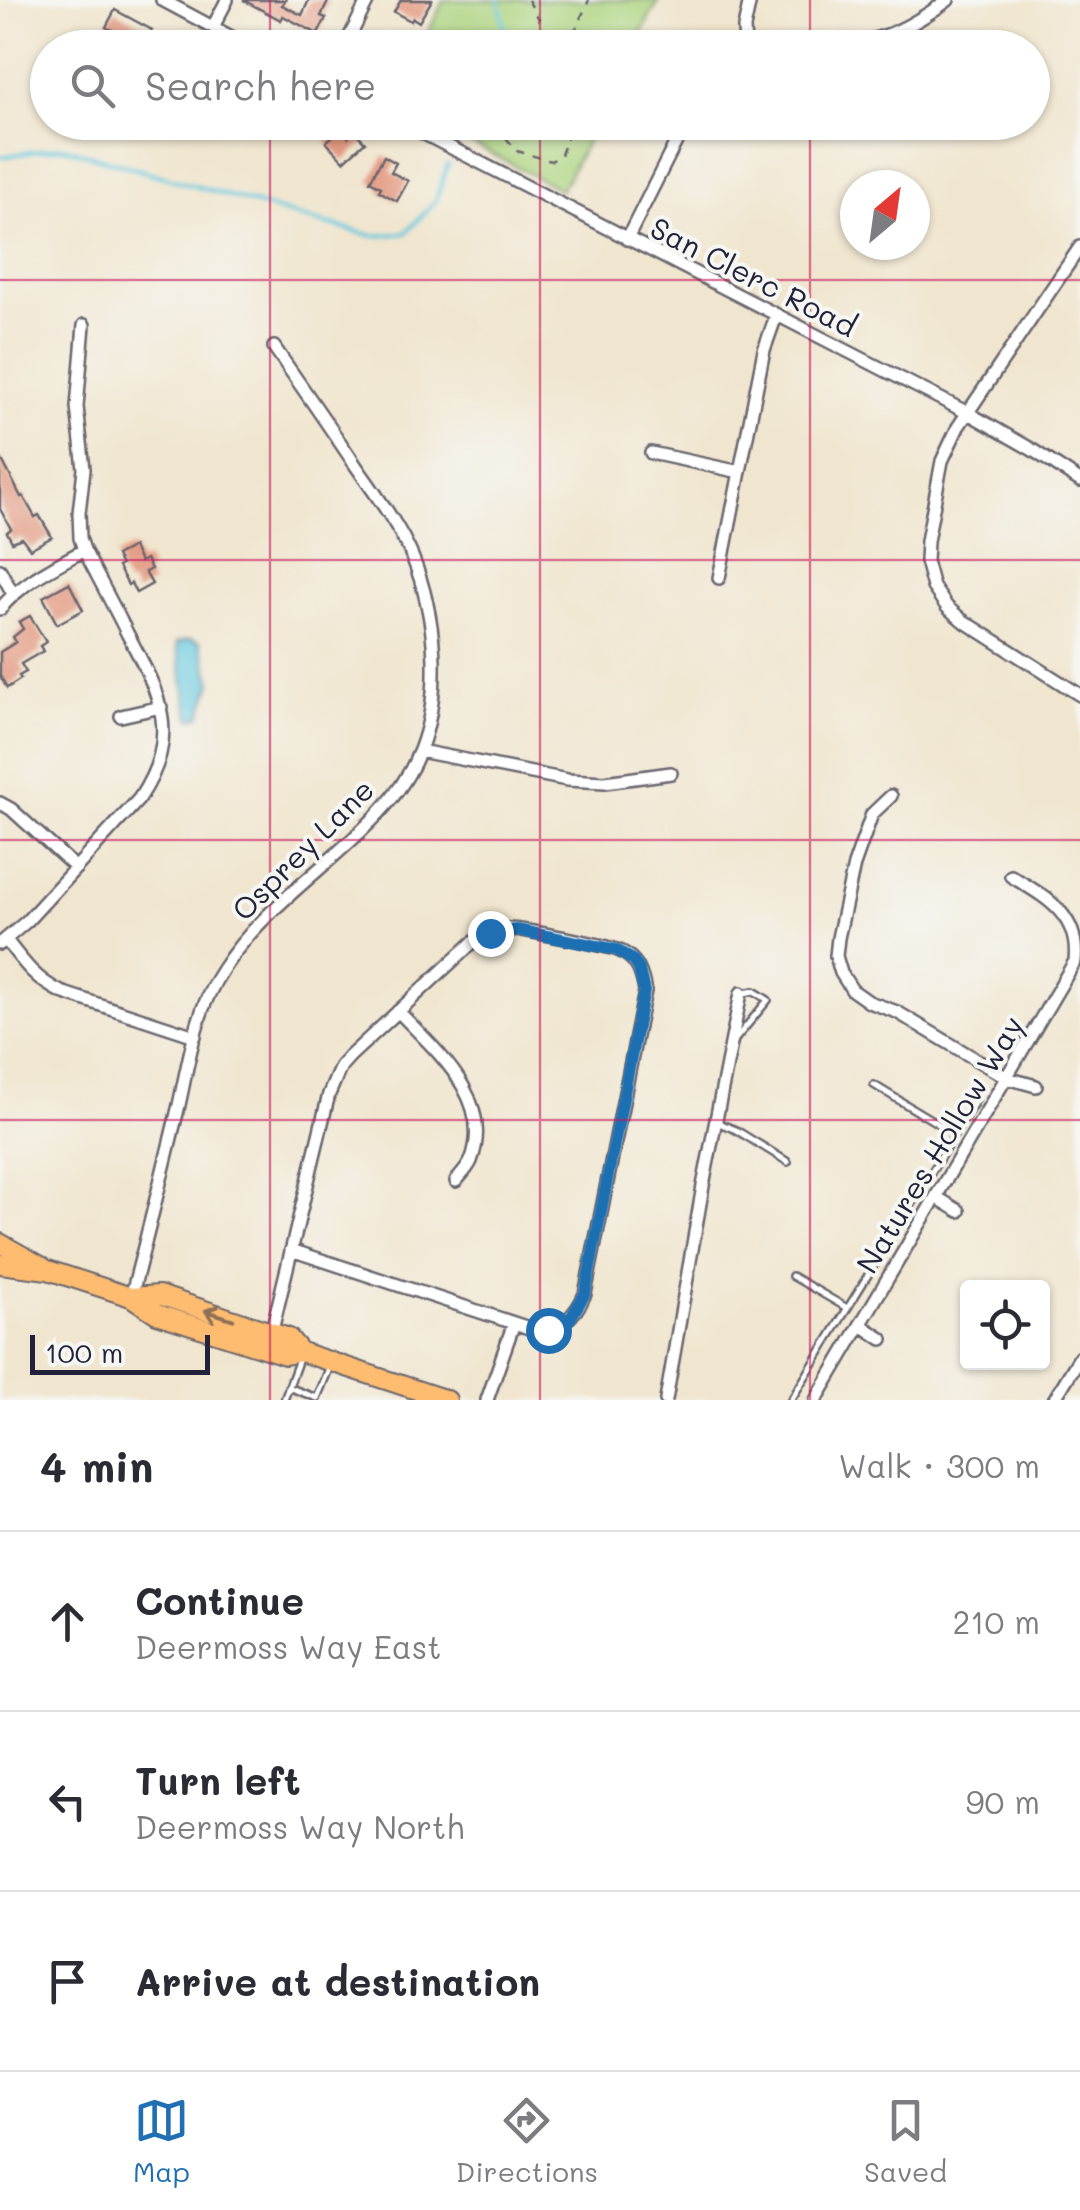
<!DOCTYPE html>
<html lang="en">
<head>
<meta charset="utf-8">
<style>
  body { margin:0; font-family:Mali,sans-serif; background:#f7f7f7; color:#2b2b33 }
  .controls { position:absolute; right:30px; bottom:30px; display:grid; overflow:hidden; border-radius:10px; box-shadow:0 2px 8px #0004 }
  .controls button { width:90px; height:90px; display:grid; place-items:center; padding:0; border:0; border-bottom:2px solid #e1e1e2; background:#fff; color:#2b2b33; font:50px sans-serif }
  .compass { position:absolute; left:840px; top:170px; width:90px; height:90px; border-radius:50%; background:#fff; box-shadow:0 2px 8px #0004; rotate:29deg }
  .scale { position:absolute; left:30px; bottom:25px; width:180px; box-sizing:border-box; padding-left:10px; border:5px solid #22223b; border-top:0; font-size:28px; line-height:35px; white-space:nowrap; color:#22223b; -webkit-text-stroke:8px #f6f6f2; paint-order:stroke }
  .stop { position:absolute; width:30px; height:30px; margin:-22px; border:8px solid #1f6fb2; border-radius:50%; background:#fff }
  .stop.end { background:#1f6fb2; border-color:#fff; box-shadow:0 2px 10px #0008 }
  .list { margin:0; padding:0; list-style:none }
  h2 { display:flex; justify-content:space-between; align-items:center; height:130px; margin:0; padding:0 40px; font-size:42px }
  h2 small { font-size:32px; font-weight:400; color:#7c7c81 }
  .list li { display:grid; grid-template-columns:65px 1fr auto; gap:30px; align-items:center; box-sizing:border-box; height:180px; padding:0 40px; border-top:2px solid #e1e1e2 }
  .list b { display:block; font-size:38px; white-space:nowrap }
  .list p { margin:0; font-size:32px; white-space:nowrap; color:#7c7c81 }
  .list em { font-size:32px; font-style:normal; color:#7c7c81 }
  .icon { flex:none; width:55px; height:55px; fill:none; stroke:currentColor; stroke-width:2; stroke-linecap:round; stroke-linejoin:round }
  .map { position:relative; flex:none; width:1080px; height:1400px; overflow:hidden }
  .search { position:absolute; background:#fff; box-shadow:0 2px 8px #0004; left:30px; right:30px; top:30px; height:110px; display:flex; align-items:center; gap:25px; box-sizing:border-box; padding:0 35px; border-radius:55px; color:#7c7c81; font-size:38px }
  .sheet { height:670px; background:#fff }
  nav { display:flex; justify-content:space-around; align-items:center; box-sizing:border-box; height:140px; border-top:2px solid #e1e1e2; background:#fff; font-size:28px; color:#7c7c81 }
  nav a { display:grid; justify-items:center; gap:5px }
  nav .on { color:#1f6fb2 }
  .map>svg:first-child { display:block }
  .green { fill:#abd37d; stroke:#667a5c; stroke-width:2.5 }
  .water { fill:#61c7de; stroke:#42748c; stroke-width:2.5 }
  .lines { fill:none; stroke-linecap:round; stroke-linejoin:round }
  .stream { stroke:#61c7de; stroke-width:4 }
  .building { fill:#e39981 }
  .lane-casing { stroke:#6a666e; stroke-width:10 }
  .street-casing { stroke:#6a666e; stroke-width:16 }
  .primary-casing { stroke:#6a666e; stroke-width:22 }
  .path { stroke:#6a666e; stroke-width:2.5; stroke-dasharray:8 8; stroke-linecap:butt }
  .lane { stroke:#fff; stroke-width:5 }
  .street { stroke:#fff; stroke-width:11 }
  .primary { stroke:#febc70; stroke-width:18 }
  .oneway { stroke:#906f56 }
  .route { stroke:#1f6fb2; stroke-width:12 }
  .grid { fill:none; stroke:#c2185b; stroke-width:2.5; stroke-opacity:0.55 }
  .labels { text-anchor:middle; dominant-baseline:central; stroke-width:8; stroke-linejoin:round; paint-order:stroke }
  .street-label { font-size:30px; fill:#22223b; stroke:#f6f6f2 }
</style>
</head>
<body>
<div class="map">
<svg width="1080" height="1400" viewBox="0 0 1080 1400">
  <rect width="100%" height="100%" fill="#f6f6f2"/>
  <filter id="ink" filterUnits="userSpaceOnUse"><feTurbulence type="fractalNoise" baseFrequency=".01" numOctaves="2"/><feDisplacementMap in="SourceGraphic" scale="20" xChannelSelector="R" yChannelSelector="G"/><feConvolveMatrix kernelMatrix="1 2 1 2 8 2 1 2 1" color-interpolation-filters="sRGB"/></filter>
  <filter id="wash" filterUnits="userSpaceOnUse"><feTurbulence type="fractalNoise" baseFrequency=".0048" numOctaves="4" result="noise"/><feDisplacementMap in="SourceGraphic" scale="40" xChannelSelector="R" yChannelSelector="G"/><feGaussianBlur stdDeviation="2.25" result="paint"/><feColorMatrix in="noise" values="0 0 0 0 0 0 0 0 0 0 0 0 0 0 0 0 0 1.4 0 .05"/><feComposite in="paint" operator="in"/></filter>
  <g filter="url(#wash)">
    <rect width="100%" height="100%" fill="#f0e5ce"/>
    <path class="green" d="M444,0H659L634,47H421Z
      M432,123H596L561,190Z"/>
    <path class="water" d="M190,639L200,642L212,683L201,715L193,719L190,717L176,643Z"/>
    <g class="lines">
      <path class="stream" d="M499,0L505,29L503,48
        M462,143L473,122
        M0,157L62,147L307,219L374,236L406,233L436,200L448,164"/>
    </g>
    <g id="blocks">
      <path class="building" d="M243,0H285L282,5L302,15L309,0H329L321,16L326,18L318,34L283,16L281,20Z
        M401,0H432L419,22L413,18L411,21L394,12Z
        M115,10L152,30L142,48H128L132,41L106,27Z
        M341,129L348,137L354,131L365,142L344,161L326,142Z
        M384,156L396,163L391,172L408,181L397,201L379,191L381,187L370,181Z
        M0,456L21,497L23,496L35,517L39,515L52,537L30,549L22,538L12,542L7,532L11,529L0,509Z
        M133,547L140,562L146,559L151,569L145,572L152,584L136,593L131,583L128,585L118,567L121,565L116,556Z
        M69,583L83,610L57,624L43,597Z
        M30,616L46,642L40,646L43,651L21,664L26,672L19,676L21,679L7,688L0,676V652L16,642L13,637L23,629L19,622Z"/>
    </g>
  </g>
  <g filter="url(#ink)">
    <use href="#blocks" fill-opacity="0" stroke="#6a666e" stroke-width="2.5"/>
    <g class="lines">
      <defs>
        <path id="lane" d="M734,1041L768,1000L754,991L744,993
          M874,1085L955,1134
          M719,1123L736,1130L788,1162
          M792,1276L847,1308
          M288,1387L317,1398L331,1364
          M284,1400L300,1356
          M791,1400L976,1100"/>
        <path id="street" d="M162,0L252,48
          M213,27L227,0
          M344,48L368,0
          M745,48L744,28L750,0
          M831,48C885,39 904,32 948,0
          M401,122L968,413L1031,449L1080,481
          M627,239L686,122
          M1080,247L958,427L942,461L927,541L926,561L933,587L947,607L962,620L1080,695
          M651,453L740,472
          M0,570L13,594
          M719,578L764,350L776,316
          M0,609C22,582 54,567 84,550
          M121,716L161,707
          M420,751L567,780L605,782L671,773
          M891,796L872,814L854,865L838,938L836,956L841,973L852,990L869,1002L897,1012L1007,1078L1036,1086
          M0,803L11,809L76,868
          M6,940C23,962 36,980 61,992L195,1036
          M0,944L27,921L139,799C182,734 160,695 127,633C113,605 98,577 84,550L80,538L79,513L84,469L77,407L84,325
          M398,1011C436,1051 495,1099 471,1161C468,1168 461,1175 456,1181
          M936,1197L959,1211
          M131,1297C148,1234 163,1170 179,1105C189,1060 196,1008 223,969C262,908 330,866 379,813C395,796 411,773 420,750C443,690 436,615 412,556C398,524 376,495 356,466C329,426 302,387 274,347
          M861,1325L882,1339
          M272,1332L274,1322L329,1094L341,1066L350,1056L471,944C482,936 493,931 507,929C519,928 613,946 622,952C638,960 642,975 645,991L585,1294C575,1317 558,1333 532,1329L291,1250
          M487,1400L514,1323
          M666,1400L703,1186L741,993
          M816,1400L1075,961C1080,914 1045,897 1011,876
          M1054,1400L1080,1357"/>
        <path id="primary" d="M0,1243L43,1267
          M0,1264L48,1270L131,1297L157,1314L285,1355L301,1352L447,1400
          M131,1297L159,1295L289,1338L301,1352"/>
      </defs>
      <use href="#lane" class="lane-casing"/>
      <use href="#street" class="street-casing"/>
      <use href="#primary" class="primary-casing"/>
      <path class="path" d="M528,0L539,19L537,48
        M567,48L589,0
        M508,122L507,139L517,151L551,161L561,155L572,122"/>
      <use href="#lane" class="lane"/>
      <use href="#street" class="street"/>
      <use href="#primary" class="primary"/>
    </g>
    <defs><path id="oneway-shaft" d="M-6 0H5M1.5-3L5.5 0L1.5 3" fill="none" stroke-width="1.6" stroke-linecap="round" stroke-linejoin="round" transform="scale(2.5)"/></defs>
    <use class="oneway" href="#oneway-shaft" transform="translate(219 1315) rotate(-162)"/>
  </g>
  <g class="lines" filter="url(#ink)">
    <path class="route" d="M490,933L517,930L617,950L634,961L639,969L644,991L585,1294L570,1319L548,1330"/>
  </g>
  <path class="grid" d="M270,0V48M540,0V48M810,0V48M270,122V1400M540,122V1400M810,122V1400M0,280H1080M0,560H1080M0,840H1080M0,1120H1080"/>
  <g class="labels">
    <g class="street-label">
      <text transform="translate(754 276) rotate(27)">San Clerc Road</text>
      <text transform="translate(302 849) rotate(-45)">Osprey Lane</text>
      <text transform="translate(939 1144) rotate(-59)">Natures Hollow Way</text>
    </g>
  </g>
</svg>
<div class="controls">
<button><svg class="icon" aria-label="locate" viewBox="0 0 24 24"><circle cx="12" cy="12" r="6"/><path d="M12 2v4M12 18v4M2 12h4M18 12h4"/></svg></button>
</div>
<svg class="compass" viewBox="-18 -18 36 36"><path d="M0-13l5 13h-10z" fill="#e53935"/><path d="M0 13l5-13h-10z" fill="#7c7c81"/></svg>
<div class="scale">100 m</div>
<div class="stop" style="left:548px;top:1330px"></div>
<div class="stop end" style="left:490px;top:933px"></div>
<div class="search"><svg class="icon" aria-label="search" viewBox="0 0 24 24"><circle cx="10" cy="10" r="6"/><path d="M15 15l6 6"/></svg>Search here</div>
</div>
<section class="sheet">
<h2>4 min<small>Walk · 300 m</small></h2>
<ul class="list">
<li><svg class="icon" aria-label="ahead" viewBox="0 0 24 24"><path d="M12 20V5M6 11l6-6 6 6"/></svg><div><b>Continue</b><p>Deermoss Way East</p></div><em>210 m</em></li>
<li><svg class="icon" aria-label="left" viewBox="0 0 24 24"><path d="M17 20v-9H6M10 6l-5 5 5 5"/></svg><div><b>Turn left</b><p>Deermoss Way North</p></div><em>90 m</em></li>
<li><svg class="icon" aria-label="arrive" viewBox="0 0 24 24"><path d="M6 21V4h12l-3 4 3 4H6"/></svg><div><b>Arrive at destination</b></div></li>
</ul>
</section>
<nav>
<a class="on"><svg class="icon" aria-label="map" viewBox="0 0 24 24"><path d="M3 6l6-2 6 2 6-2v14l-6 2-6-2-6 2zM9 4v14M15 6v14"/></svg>Map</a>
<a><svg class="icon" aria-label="directions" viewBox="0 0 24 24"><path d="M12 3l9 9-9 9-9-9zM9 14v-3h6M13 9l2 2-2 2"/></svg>Directions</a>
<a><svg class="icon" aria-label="saved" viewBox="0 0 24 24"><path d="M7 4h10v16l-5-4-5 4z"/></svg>Saved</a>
</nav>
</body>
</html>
